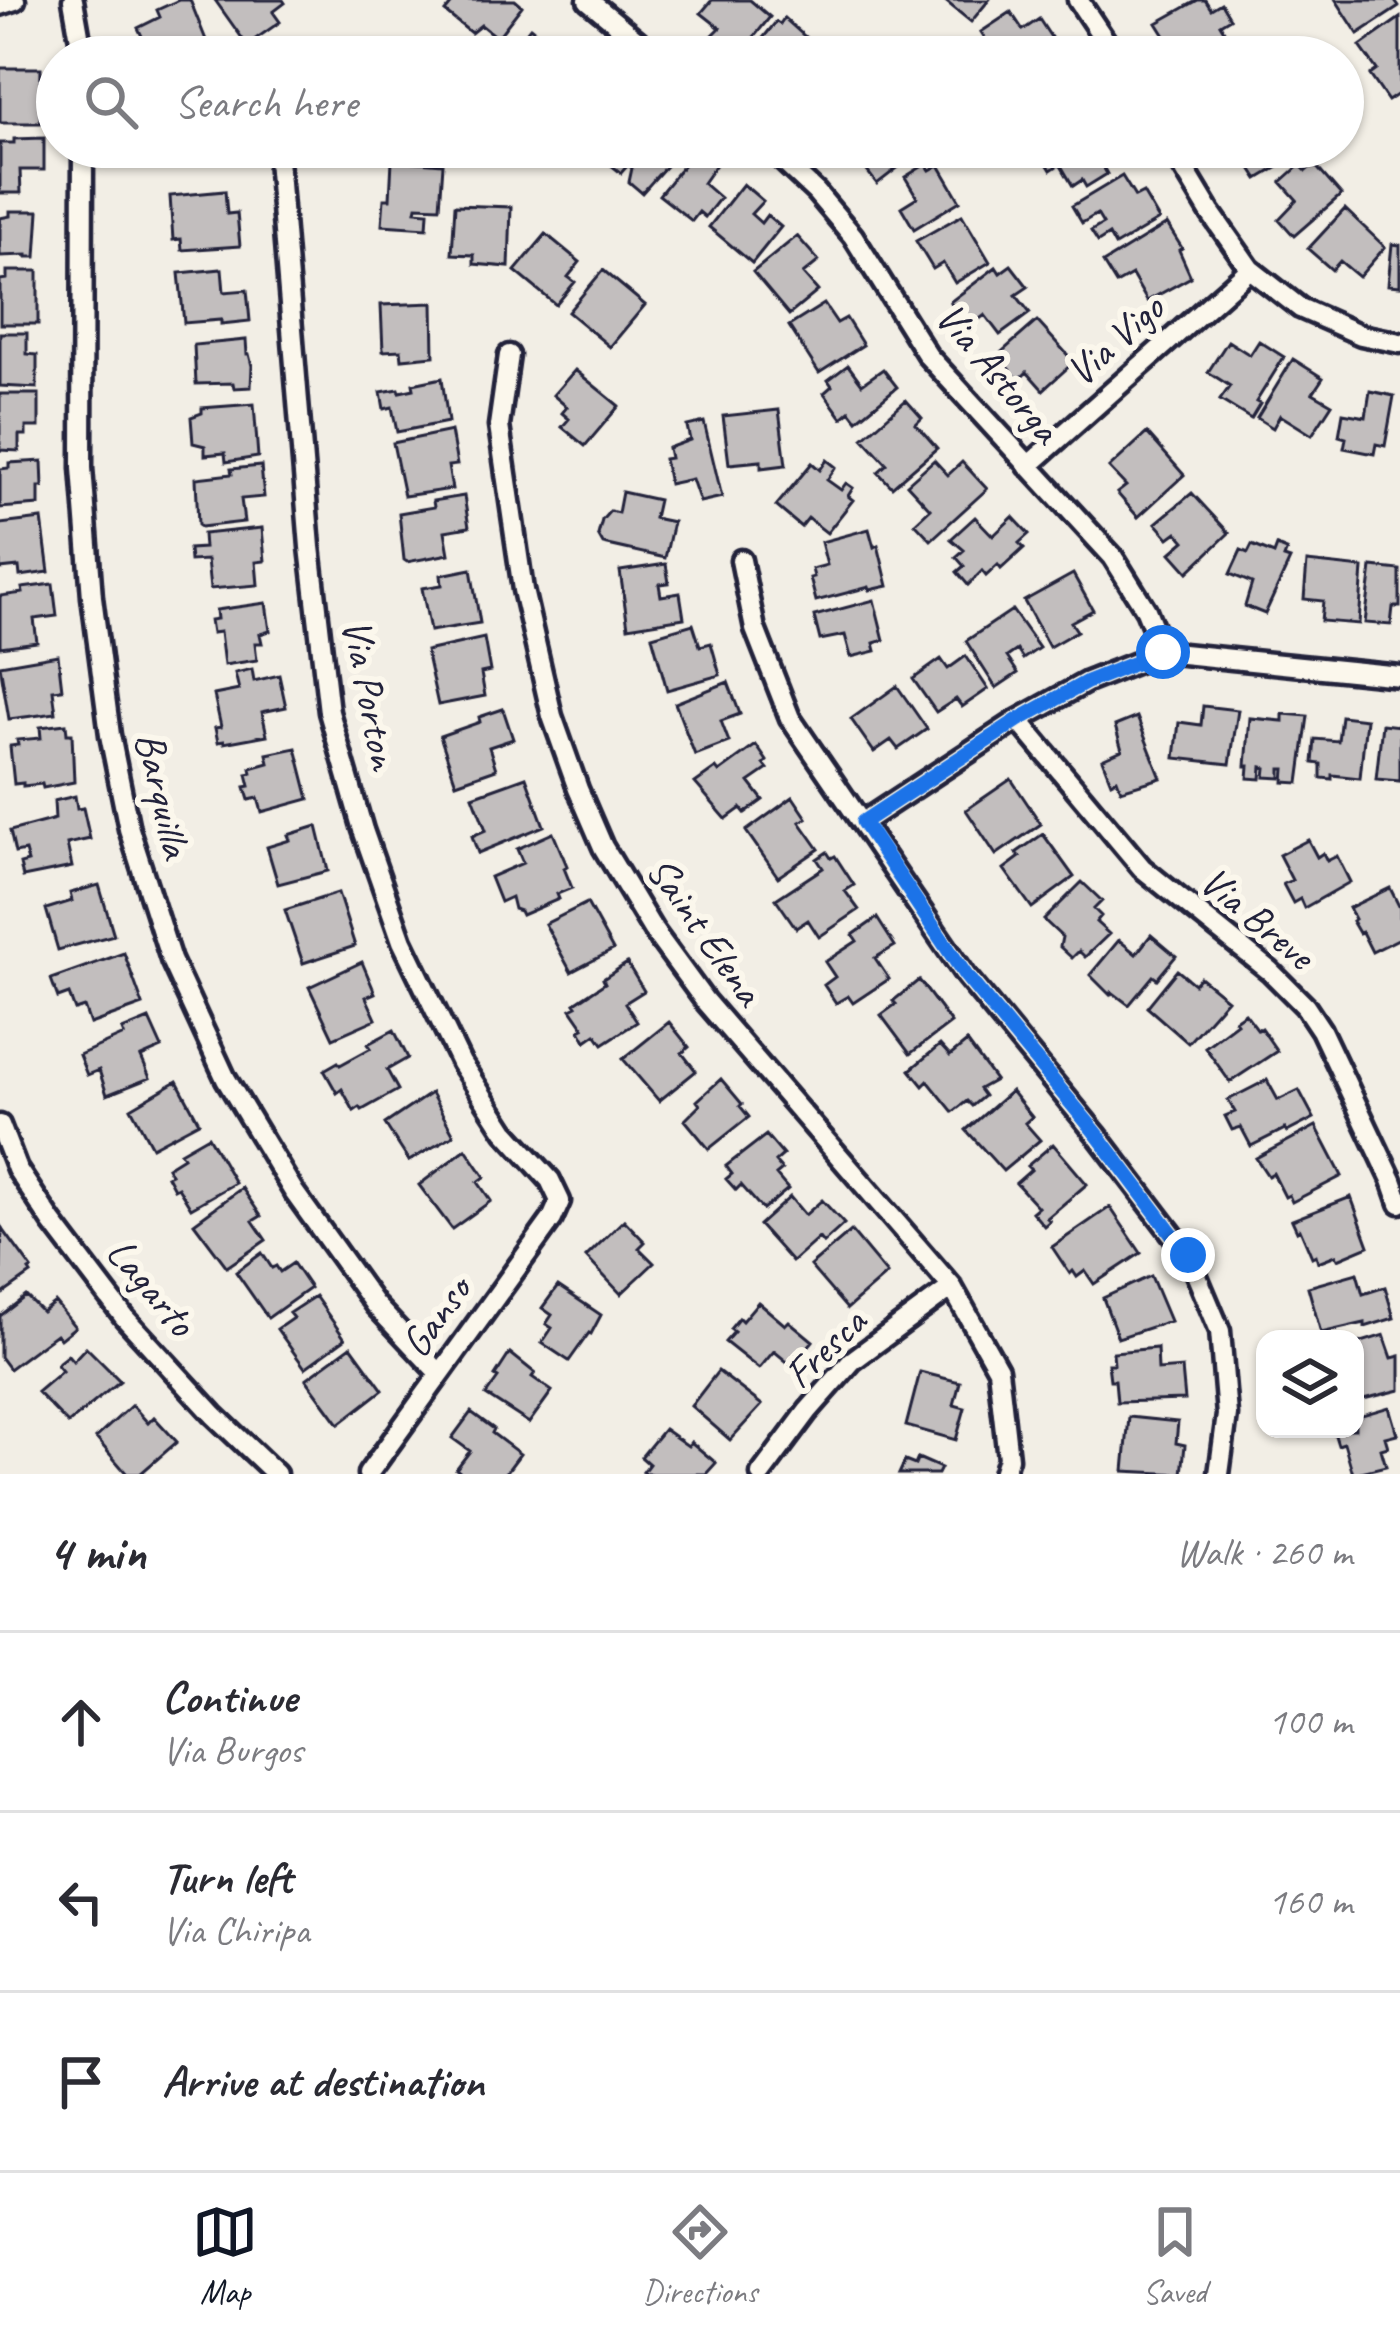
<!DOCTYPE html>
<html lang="en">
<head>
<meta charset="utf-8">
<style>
  body { margin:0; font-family:Caveat,sans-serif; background:#f7f7f7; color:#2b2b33 }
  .controls { position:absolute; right:36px; bottom:36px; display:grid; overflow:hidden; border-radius:24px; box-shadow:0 3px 9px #0004 }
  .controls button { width:108px; height:108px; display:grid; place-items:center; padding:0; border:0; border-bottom:3px solid #e1e1e2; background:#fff; color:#2b2b33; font:60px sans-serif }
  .stop { position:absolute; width:36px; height:36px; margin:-27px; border:9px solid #1a73e8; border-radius:50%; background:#fff }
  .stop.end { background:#1a73e8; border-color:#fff; box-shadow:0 3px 12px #0008 }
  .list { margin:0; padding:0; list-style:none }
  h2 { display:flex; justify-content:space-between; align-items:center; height:156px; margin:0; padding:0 48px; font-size:51px }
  h2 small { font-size:39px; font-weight:400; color:#7c7c81 }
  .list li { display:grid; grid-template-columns:78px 1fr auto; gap:36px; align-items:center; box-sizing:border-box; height:180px; padding:0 48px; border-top:3px solid #e1e1e2 }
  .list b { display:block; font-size:45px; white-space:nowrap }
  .list p { margin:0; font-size:39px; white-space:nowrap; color:#7c7c81 }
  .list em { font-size:39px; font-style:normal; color:#7c7c81 }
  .icon { flex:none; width:66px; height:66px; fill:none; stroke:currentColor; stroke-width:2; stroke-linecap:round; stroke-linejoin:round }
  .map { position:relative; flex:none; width:1400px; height:1474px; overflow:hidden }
  .search { position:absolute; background:#fff; box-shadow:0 3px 9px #0004; left:36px; right:36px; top:36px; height:132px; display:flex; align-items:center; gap:30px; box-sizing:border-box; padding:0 42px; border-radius:66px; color:#7c7c81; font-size:45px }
  .sheet { height:696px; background:#fff }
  nav { display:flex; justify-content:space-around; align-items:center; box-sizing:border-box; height:168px; border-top:3px solid #e1e1e2; background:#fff; font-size:33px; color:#7c7c81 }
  nav a { display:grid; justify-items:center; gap:6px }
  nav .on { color:#111827 }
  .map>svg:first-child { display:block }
  .building { fill:#c2bebe; stroke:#22223b; stroke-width:3 }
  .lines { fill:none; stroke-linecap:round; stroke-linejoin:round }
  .street-casing { stroke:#22223b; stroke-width:27 }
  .street { stroke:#fbf7ec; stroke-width:18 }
  .route { stroke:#1a73e8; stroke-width:15 }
  .labels { text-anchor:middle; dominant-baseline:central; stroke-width:12; stroke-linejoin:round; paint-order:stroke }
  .street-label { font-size:42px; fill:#22223b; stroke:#fbf7ec }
</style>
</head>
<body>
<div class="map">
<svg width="1400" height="1474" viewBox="0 0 1400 1474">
  <rect width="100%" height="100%" fill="#f2eee5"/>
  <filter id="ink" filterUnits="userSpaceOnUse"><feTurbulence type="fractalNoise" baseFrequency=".00833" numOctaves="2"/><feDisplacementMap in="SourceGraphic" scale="24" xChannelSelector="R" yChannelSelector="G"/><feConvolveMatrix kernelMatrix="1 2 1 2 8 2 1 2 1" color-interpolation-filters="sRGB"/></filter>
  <g filter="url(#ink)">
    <path class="building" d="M179,0H190L210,50L190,57H152L138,28L160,17L157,10Z
      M215,0H283L285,3L273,12L280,22L247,45Z
      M455,0H515L522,6L497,38L481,25L471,33L445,12Z
      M712,0H750L770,17L738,57L712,36L720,28L701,13Z
      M944,0H989L971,22Z
      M1198,0H1205L1211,9L1221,3L1230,18L1220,24L1232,44L1211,57H1191L1184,45L1174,50L1157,23Z
      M1336,0H1394L1399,7L1358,34Z
      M1011,12L1023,30L1039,19L1058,48L1043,57H997L981,32Z
      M784,18L822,52L818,57H757L751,53L776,22L780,24Z
      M1400,18V93L1388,101L1370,75L1377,70L1360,46Z
      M530,27L552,45L559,37L582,56L506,57Z
      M0,68H41L40,123H0Z
      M44,138V170H20L21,193H0V143H14V139Z
      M610,147H683L642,193L629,182L632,168L628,165L621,173L601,157Z
      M698,147L717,163L703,183L720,198L705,217L699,212L692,221L659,195Z
      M863,147H915L918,152L877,184L857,158L866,151Z
      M1055,147H1108L1096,154L1107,174L1086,187L1082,180L1073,186L1060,164L1051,170L1043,157Z
      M1250,147H1312L1258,179L1247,162L1256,157Z
      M392,160L443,164L440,207L417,206L416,211L428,212L427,228L382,225L384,199H390Z
      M926,164L930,170L939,165L960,201L914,229L901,207L917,197L905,177Z
      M1314,164L1341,195L1294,236L1279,219L1297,200L1281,182L1300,165L1306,171Z
      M1122,176L1135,197L1143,193L1159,220L1115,246L1109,235L1098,242L1091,231L1103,224L1097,214L1082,223L1072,206Z
      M743,184L763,201L751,214L761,223L767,215L781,227L752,263L709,227Z
      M225,191L227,214L237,213L240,246L182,250L181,239L173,240L170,196Z
      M455,205L511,207L509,267L474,264V255L452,254Z
      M1345,209L1385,247L1359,277L1340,261L1332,270L1308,249Z
      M10,211H39L36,257H27V255L0,256V218L10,216Z
      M962,215L990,262L955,283L943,263L933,269L916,241Z
      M1167,224L1182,248L1179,250L1191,277L1147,301L1132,275L1116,284L1103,263Z
      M546,234L580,262L568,277L575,282L556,305L515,271Z
      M797,236L819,261L803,274L818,291L789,315L753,272Z
      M1392,244L1400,245V286L1388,285Z
      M1011,265L1028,287L1016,295L1030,313L1000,335L985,315L973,324L968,318L964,321L950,302L996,267L1000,273Z
      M222,269L224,292L247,290L250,321L221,324V320L184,323L179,273Z
      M603,270L645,305L610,347L568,312Z
      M7,271H38V324H0V280L7,279Z
      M433,303L434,356L402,359L401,350L383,351L381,305Z
      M824,304L837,323L846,318L863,345L819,373L789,326Z
      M1037,321L1074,362L1043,390L1027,372L1019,380L997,356Z
      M0,333H27V354L37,355V388L0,386Z
      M246,340L247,354H249L252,366L251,387L234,388L233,383L196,384L194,345Z
      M1228,341L1250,355L1259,341L1284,357L1256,402L1260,404L1251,419L1220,400L1230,386L1208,372Z
      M1293,359L1323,378L1313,393L1332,404L1312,435L1280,415L1273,428L1257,418Z
      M848,365L862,384L883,369L897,387L857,420L850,411L842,418L824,393L832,386L828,380Z
      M575,370L619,406L585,446L562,427L569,419L562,413L567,407L553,395Z
      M442,378L448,422L397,432L392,407L384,409L381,392L399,389L400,392L414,389L413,384Z
      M1370,391L1394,396L1385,446L1376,444L1374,454L1344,448L1346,438L1339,436L1343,413L1366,417Z
      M0,394H39V427H26V435H19V451L0,450Z
      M906,400L922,418L916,424L937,448L892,487L878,472L887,464L863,438Z
      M254,404L258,457L226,462L225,453L205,455V446L193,443L191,417L202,413V408Z
      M779,410L786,465L761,468V461L729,464L723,416Z
      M704,422L722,497L700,502L692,479L669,484L664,459L670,458L668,448L690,440L687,426Z
      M451,431L457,465L448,466L452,489L404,496L393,443Z
      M1147,433L1184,475L1138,517L1117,493L1126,486L1109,468Z
      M827,460L836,467L827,480L841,490L846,483L853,488L848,496L853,500L827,533L808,518L801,527L776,506L812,463L820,470Z
      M934,460L948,475L962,462L987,489L931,540L915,523L930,509L907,484Z
      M42,461L43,487H39V505L0,508V469L9,468V463Z
      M261,466L264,497L241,499L244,522L201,527L198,525L196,478L232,474L231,469Z
      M622,492L658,500L654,518L673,522L665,558L603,544L598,535L602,520L610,511L618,513Z
      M1192,493L1229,533L1188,572L1171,553L1185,541L1177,532L1169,538L1156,523Z
      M464,496L469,527L445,531L449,554L407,562L404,560L399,513L434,507L433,501Z
      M975,517L993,536L1013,517L1029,534L1019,543L1024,548L1001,569L998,565L986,576L982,571L968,585L957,572L964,566L956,557L964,550L951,539Z
      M42,519L49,572L20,576L19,567L0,569V524Z
      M262,528L265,561L256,562L258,585L210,589L207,560L190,561L189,549L204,548L203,534Z
      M869,529L874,547L878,545L888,586L870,590L869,587L816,601L810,578L814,577L812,569L827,565L821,542Z
      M1252,545L1274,554L1277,546L1287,550L1284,558L1290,560L1265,614L1245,606L1252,583L1230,574L1241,550L1248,553Z
      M1307,562L1363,568L1359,624L1321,621L1323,601L1304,599Z
      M666,564L669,583L659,584L661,596L680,593L684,618L628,627L620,571Z
      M1372,567L1400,570V607H1393L1391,625L1365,623Z
      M471,569L480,623L430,631L422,588L442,585L441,575Z
      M1073,574L1093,610L1071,622L1077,631L1049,647L1024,601Z
      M53,584L57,616L34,619L37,642L0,647V596L23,593L22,588Z
      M874,600L884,640L874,643L876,651L851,657L845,635L820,640L814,616Z
      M266,603L270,631L260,634L262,643H255L257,660L224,665L220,632L212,633L210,620L217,619L216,610Z
      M1012,610L1039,648L1023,659L1017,650L1007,657L1018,673L996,688L966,641Z
      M693,624L700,646L711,643L720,675L667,690L652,636Z
      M484,638L490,671L481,673L485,696L438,705L426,651Z
      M58,655L62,689L53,690L56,713L9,719L0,665Z
      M966,656L988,689L962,707L956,699L936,712L913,679L941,659L948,669Z
      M252,669L254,681L279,675L286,707L262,712L267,735L224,743V741L218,742L215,728L221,727L214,695L239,690L235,673Z
      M728,682L740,714L721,721L729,742L695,755L675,703Z
      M897,686L927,729L898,749L891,740L874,752L851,719Z
      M1203,706L1238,710L1230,764L1175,758L1179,722L1201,725Z
      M503,709L513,739L489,747L496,769L456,783L440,736L480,722L479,717Z
      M1283,714L1308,716L1299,783L1284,782L1285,769H1281V778L1265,777L1266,768L1262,767L1261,779L1248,778L1249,766H1246L1250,718L1283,721Z
      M1341,716L1366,719L1360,778L1332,775V779L1321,778V764L1313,763L1315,739L1338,741Z
      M1137,717L1161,778L1121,790L1117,779L1111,782L1102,759L1122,750L1115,726Z
      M66,724L67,734H72L74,782L43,788L42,784L23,786V783L14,784L10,746L18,745L17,740L41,738L40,727Z
      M1382,724L1400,726V781L1376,779Z
      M756,745L767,761L764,764L768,769L749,782L763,800L745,813L741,808L726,819L695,783L716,768L719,772Z
      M296,748L309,799L262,812L258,798L249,800L245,787L250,786L247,774L252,773L251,768L269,763L267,754Z
      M526,777L544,826L478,853L472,836L486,830L473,796Z
      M1011,779L1041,824L996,855L966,810Z
      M75,796L77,809L83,808L90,839L67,844L72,867L23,877L20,864L28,862L25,851L15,853L10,831L55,819L54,801Z
      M793,797L807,818L800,822L819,849L778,877L746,831Z
      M317,826L328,871L278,884L267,847L290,840L288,835Z
      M553,833L567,866L564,868L572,888L557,894L559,899L522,915L520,911L514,909L511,897L500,902L490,877L523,863L517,849Z
      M1043,834L1074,877L1032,908L1004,869L1020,857L1016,853Z
      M1308,840L1317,857L1323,853L1327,861L1337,856L1350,882L1304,908L1300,899L1293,903L1283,884L1292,880L1279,855Z
      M827,852L831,858L835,856L854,885L845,891L859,910L819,937L808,920L796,928L776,899L823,868L817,859Z
      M1082,882L1102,901L1094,909L1101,916L1096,922L1109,934L1085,957L1079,951L1072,958L1060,947L1062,937L1044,920Z
      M99,885L114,935L58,950L46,909L72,901L70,893Z
      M1390,888L1400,908V938L1372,952L1362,932L1359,933L1352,921L1355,919L1349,908Z
      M338,893L355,946L303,963L285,910Z
      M587,903L613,950L571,972L545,924Z
      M877,918L895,946L875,958L889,979L853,1003L848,996L836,1003L824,985L835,977L825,962L857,941L853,935Z
      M1151,935L1176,956L1157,979L1153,976L1129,1005L1112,992L1110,995L1090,975L1119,940L1136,954Z
      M124,953L143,1005L90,1024L84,1007L75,1010L69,994L58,998L51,979Z
      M362,962L375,993L366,997L376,1019L333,1038L309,987Z
      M627,963L644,991L625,1003L637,1022L603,1044L596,1034L586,1041L580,1030L584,1028L571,1009L577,1006L575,1003L605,983L603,979Z
      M1177,970L1194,984L1200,977L1227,999L1188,1043L1147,1007Z
      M919,980L951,1023L910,1054L881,1015L896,1004L893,1001Z
      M1245,1013L1258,1030L1261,1028L1277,1051L1230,1082L1205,1047L1237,1023L1235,1020Z
      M149,1019L162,1048L141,1057L150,1078L107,1095L99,1070L87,1075L79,1055L124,1035L122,1030Z
      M669,1022L689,1047L682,1053L696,1071L659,1101L623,1059Z
      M394,1030L408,1058L387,1070L398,1090L362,1110L360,1107L354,1111L342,1089L337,1093L324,1070L338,1062L340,1065L371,1048L368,1044Z
      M967,1042L995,1080L979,1089L984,1096L972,1106L967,1101L953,1112L928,1081L923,1086L910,1070L940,1045L950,1056Z
      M721,1079L742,1104L740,1106L749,1117L709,1149L685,1120L700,1105L697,1101Z
      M1267,1080L1278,1100L1299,1090L1314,1118L1287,1132L1285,1129L1251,1146L1241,1127L1232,1130L1225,1116L1235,1112L1228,1100Z
      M177,1081L199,1122L152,1147L131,1108Z
      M1011,1091L1032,1117L1025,1123L1040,1140L1003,1171L966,1130Z
      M431,1093L454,1135L409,1161L385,1124Z
      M1316,1126L1342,1176L1292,1202L1289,1195L1285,1197L1273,1173L1268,1176L1256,1158Z
      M766,1135L783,1155L775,1162L782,1170L776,1175L788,1189L763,1210L741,1185L736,1190L726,1179L732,1174L726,1166Z
      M208,1136L235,1183L191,1208L178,1187L174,1189L167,1176L171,1174L167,1167L183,1157L180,1152Z
      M1053,1144L1087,1184L1047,1218L1050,1221L1044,1226L1032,1212L1038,1207L1016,1183L1031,1170L1027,1166Z
      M466,1149L485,1177L478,1182L491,1201L452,1229L419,1185Z
      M242,1188L261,1216L253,1221L266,1240L227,1267L194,1223Z
      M790,1197L805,1215L822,1200L844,1224L823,1243L819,1238L792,1262L759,1225Z
      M1351,1197L1369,1246L1338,1259L1336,1255L1318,1262L1316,1255L1312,1257L1300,1229L1297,1231L1292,1220Z
      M1110,1207L1141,1253L1094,1284L1085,1271L1077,1277L1073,1271L1070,1274L1052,1247Z
      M624,1220L645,1242L639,1248L654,1263L621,1294L586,1257Z
      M2,1228L32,1269L29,1271L31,1274L0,1296Z
      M851,1231L887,1274L847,1309L810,1266Z
      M262,1253L272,1268L276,1266L280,1272L293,1263L310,1288L268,1318L236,1272Z
      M1357,1273L1363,1294L1385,1287L1394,1318L1365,1327V1323L1321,1333L1308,1287Z
      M1151,1276L1170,1321L1118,1338L1103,1298Z
      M558,1286L601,1315L591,1334L589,1333L569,1361L542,1343L552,1328L546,1324L552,1315L542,1308Z
      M26,1296L42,1312L55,1302L75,1327L60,1339L56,1334L9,1369L0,1357V1316Z
      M315,1296L345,1339L305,1368L277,1329L293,1318L289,1313Z
      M758,1302L785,1325L789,1321L813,1341L792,1366L774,1351L759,1369L725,1342L734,1332L730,1329L739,1318L742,1321Z
      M1384,1335L1392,1358L1400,1356V1390L1355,1401V1344Z
      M351,1346L383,1390L339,1424L306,1379Z
      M86,1347L120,1381L68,1424L37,1392L62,1371L57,1365L59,1362L68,1355L73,1361Z
      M1157,1348L1158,1370L1182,1368L1185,1400L1117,1402L1115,1380H1110L1108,1364H1114L1113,1352Z
      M510,1353L535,1373L532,1377L552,1391L529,1423L486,1395L498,1378L495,1376Z
      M718,1371L762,1405L730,1440L691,1406Z
      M920,1372L960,1382L954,1405L965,1408L956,1440L906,1426Z
      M132,1405L148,1423L154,1417L177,1442L140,1474H127L96,1438Z
      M1389,1407L1397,1434L1385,1437L1388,1447L1381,1449L1386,1466L1353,1474L1344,1443L1338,1445L1333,1429H1355V1417Z
      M471,1412L494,1429L492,1433L520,1454L505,1474H462L456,1469L470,1451L452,1438Z
      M1129,1417L1178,1422L1176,1443L1185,1445L1182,1474L1124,1471Z
      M664,1429L688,1446L691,1442L716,1463L706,1474H646L643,1472L649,1464L641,1457Z
      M918,1458L941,1468L938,1474H899L905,1461L915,1465Z"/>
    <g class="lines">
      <defs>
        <path id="street" d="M73,0L83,57
          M588,0L657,57
          M1078,0L1116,57
          M0,5L15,0
          M83,147L82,468L92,597L110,735L129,829L171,960L226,1079L294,1192L375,1305L440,1374
          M277,147L310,547L329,712L363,830L402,941L461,1063L505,1131L550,1180L560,1201L552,1219L368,1474
          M768,147L816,192L853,236L928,356L1113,557L1146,610L1163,652
          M1171,147L1210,212L1250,269L1300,308L1361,335L1400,343
          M509,355L499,426L523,590L552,716L578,789L603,847L653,930L705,1001L952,1287L998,1369L1008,1458L1003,1474
          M1028,466L1250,269
          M741,560L755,629L790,718L966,976L1096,1134L1188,1255L1220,1331L1227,1415L1219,1474
          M1018,720L1142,868L1270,971L1305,1006L1321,1030L1392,1180L1400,1203
          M863,822L1018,720L1087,682L1163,652L1400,676
          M0,1125L17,1169L52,1222L125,1318L214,1415L276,1474
          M761,1474L808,1411L852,1361L952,1287"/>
      </defs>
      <use href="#street" class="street-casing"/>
      <use href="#street" class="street"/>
    </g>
  </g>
  <g class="lines" filter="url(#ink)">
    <path class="route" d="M1163,652L1087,682L1018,720L863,822L966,976L1096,1133L1188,1255"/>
  </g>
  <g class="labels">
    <g class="street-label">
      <text transform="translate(1115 340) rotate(-42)">Via Vigo</text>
      <text transform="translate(998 373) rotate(50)">Via Astorga</text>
      <text transform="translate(370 694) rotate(79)">Via Porton</text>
      <text transform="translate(163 795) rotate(77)">Barquilla</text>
      <text transform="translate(1257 918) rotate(40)">Via Breve</text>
      <text transform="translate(705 931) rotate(55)">Saint Elena</text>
      <text transform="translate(151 1287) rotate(50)">Lagarto</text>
      <text transform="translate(436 1317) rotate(-54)">Ganso</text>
      <text transform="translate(825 1348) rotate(-44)">Fresca</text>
    </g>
  </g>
</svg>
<div class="controls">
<button><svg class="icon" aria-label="layers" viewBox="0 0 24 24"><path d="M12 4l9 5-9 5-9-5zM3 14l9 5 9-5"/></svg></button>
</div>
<div class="stop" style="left:1163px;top:652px"></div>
<div class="stop end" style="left:1188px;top:1255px"></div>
<div class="search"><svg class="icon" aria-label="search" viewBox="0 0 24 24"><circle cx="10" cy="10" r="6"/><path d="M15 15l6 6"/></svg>Search here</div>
</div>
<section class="sheet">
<h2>4 min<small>Walk · 260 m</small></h2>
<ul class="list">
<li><svg class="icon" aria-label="ahead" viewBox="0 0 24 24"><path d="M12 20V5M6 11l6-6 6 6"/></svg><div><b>Continue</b><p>Via Burgos</p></div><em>100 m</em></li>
<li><svg class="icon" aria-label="left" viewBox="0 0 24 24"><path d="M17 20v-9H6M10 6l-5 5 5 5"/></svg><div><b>Turn left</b><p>Via Chiripa</p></div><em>160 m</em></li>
<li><svg class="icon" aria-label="arrive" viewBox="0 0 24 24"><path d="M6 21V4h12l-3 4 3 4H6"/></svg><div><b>Arrive at destination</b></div></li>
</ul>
</section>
<nav>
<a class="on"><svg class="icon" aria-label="map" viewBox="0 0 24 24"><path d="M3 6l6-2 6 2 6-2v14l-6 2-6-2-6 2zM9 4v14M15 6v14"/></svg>Map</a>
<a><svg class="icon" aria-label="directions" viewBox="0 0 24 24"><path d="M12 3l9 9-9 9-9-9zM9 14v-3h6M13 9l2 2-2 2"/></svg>Directions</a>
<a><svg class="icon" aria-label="saved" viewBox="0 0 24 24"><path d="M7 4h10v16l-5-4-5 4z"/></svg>Saved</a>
</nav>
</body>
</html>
